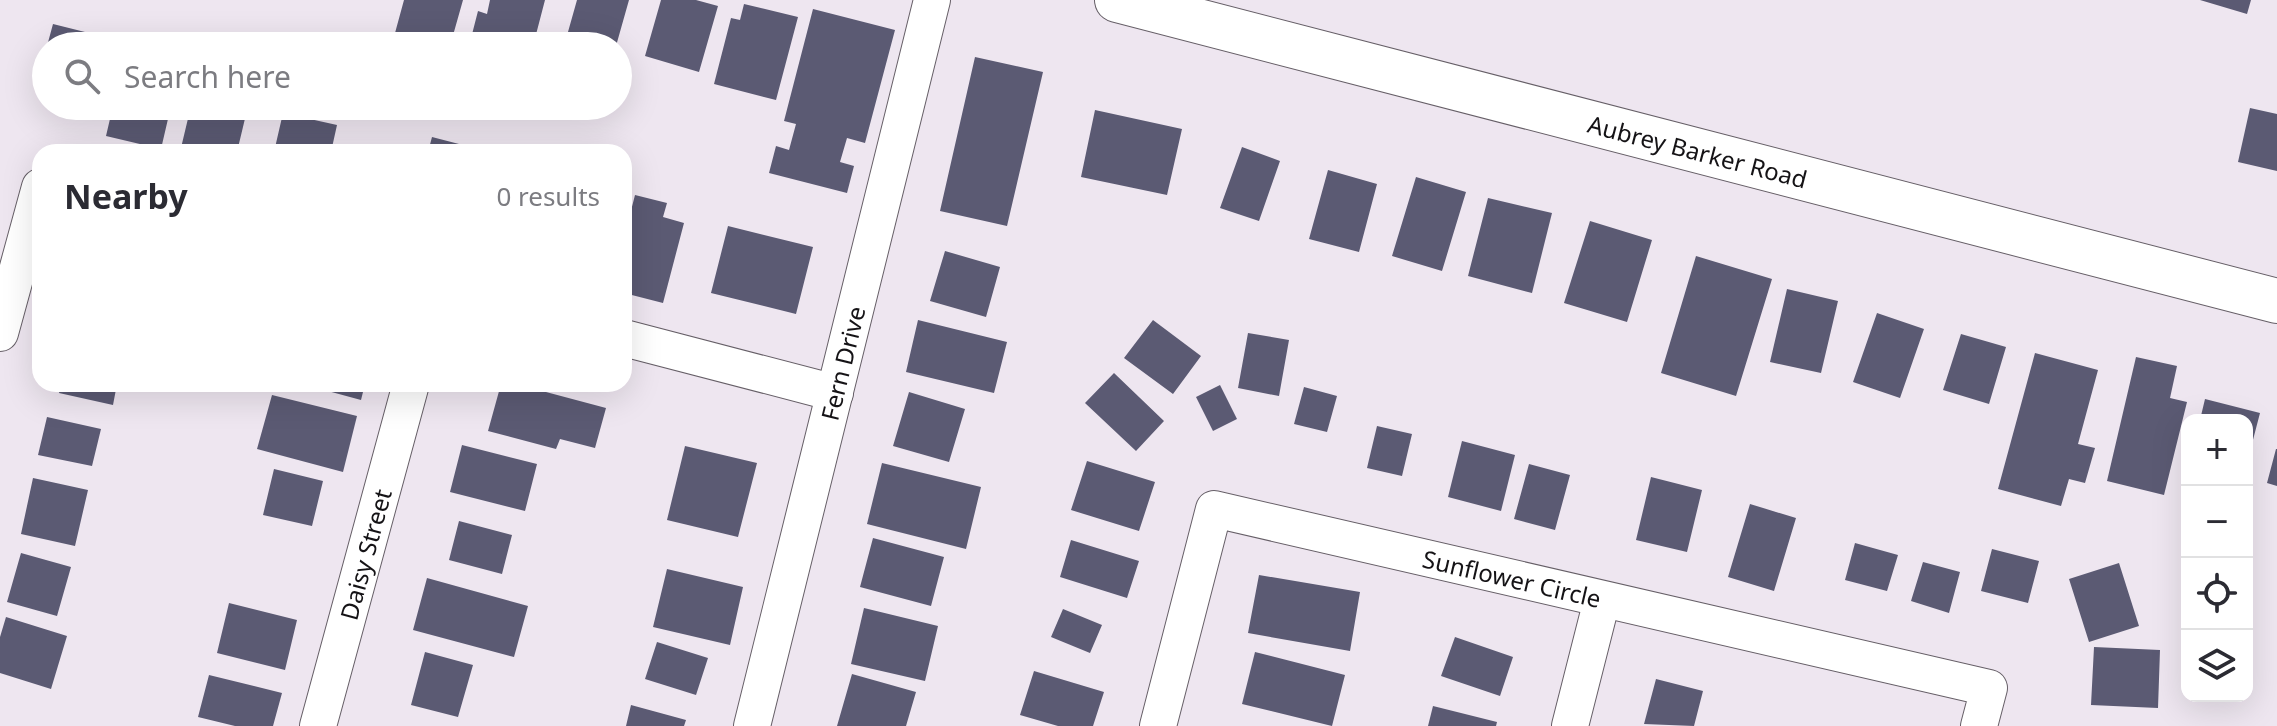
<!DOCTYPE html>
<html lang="en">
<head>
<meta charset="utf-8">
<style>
  body { margin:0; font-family:"Noto Sans",sans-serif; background:#f2f2f3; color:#2b2b33 }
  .controls { position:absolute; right:24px; bottom:24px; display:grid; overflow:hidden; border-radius:16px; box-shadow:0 8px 32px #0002 }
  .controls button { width:72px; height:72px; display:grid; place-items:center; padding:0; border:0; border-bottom:2px solid #e1e1e2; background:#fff; color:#2b2b33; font:40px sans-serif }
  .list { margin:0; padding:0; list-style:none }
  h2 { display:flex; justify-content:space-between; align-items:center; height:104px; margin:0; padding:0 32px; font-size:34px }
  h2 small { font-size:26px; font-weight:400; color:#7c7c81 }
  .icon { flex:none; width:44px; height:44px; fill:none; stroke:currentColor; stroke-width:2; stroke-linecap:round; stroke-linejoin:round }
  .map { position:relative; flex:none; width:2277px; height:726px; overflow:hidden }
  .search { position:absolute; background:#fff; box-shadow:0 8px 32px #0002; left:32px; top:32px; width:600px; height:88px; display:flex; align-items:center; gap:20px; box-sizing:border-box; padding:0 28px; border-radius:44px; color:#7c7c81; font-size:30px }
  .panel { position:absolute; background:#fff; box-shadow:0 8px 32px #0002; left:32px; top:144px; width:600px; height:248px; border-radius:24px }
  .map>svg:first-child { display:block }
  .building { fill:#5b5a73 }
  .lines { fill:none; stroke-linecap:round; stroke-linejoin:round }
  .street-casing { stroke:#665f67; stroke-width:38 }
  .secondary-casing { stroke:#665f67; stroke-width:46 }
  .street { stroke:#fff; stroke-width:36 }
  .secondary { stroke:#fff; stroke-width:44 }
  .labels { text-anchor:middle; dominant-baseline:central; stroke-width:8; stroke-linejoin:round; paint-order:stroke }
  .street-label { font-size:24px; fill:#151316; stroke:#eee6f0 }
</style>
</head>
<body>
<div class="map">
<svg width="2277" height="726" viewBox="0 0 2277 726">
  <rect width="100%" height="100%" fill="#eee6f0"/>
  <path class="building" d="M404,0H463L450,46L392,44Z
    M490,0H545L533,46H469L478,11L487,14Z
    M577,0H629L616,46H591L566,39Z
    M661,0H696L718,6L699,72L645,56Z
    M2200,0H2251L2247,14Z
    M744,4L798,17L776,100L714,84L731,18L740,20Z
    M813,9L895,30L865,143L847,138L840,162L854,166L847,193L769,173L776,146L789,150L796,124L784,121Z
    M53,24L101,36L98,46H47Z
    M975,57L1043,72L1007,226L940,211Z
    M113,106H171L161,149L106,136Z
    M191,106H248L237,152H180Z
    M2250,108L2277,114V171L2238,162Z
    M1095,110L1182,129L1167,195L1081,177Z
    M283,113L337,125L331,152H274Z
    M432,137L486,151V152H428Z
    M1242,147L1280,161L1259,221L1220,208Z
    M1328,170L1377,184L1359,252L1309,239Z
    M1416,177L1466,192L1442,271L1392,256Z
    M635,195L667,203L663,217L684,223L663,303L624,293V238Z
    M1488,198L1552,213L1532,293L1468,276Z
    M1590,221L1652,240L1627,322L1564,303Z
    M728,226L813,247L796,314L711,293Z
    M945,251L1000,267L986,317L930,301Z
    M1696,256L1772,279L1736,396L1661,373Z
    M1787,289L1838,301L1821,373L1770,362Z
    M1877,313L1924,329L1900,398L1853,382Z
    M918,320L1007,342L994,393L906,372Z
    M1153,320L1201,356L1173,394L1124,358Z
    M1248,333L1289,340L1279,396L1238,388Z
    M1961,334L2006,347L1989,404L1943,390Z
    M2035,353L2098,370L2078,444L2095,448L2085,483L2069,479L2061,506L1998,489Z
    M2136,357L2177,366L2170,398L2187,402L2164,495L2107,481Z
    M1114,373L1164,421L1136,451L1085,403Z
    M61,384H117L113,405L59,393Z
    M302,384H365L361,400Z
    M501,384H516L606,408L595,448L560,439L556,449L488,431Z
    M1220,385L1237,419L1213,431L1196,397Z
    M1304,387L1337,396L1327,432L1294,424Z
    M909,392L965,409L949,462L893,446Z
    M272,395L357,416L343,472L257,449Z
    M2205,399L2260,413L2248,459L2247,420H2200Z
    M47,417L101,429L92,466L38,455Z
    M1377,426L1412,434L1402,476L1367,468Z
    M1462,441L1515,455L1501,511L1448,497Z
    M462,445L537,464L525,511L450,492Z
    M685,446L757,463L738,537L667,520Z
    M2276,449H2277V486L2267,483Z
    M1087,461L1155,482L1139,531L1071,510Z
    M882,463L981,487L966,549L867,524Z
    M1529,464L1570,475L1555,530L1514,519Z
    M274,469L323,481L312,526L263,515Z
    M1651,477L1702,490L1687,552L1636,540Z
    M33,478L88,490L75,546L21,534Z
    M1750,504L1796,518L1774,591L1728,577Z
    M459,521L512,535L502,574L449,560Z
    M873,538L944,557L931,606L860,587Z
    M1071,540L1139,561L1127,598L1060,577Z
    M1855,543L1898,555L1887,591L1845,580Z
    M1992,549L2039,561L2028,603L1981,591Z
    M21,553L71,567L57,616L7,602Z
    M1923,562L1960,572L1949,613L1911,601Z
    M2119,563L2139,626L2089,642L2069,579Z
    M667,569L743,587L730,645L653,627Z
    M1259,575L1360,592L1350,651L1248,633Z
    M427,578L528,606L514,657L413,630Z
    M229,603L297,620L285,670L217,653Z
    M864,608L938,626L925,681L851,664Z
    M1063,609L1102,625L1090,653L1051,637Z
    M6,617L67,636L51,689L0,673V637Z
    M1455,637L1513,657L1500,696L1441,676Z
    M657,642L708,658L696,695L645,679Z
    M2094,647L2160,650L2158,708L2091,705Z
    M425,652L473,665L458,717L411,705Z
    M1255,652L1345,675L1332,726L1242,704Z
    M1034,671L1104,692L1093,726H1058L1020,715Z
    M852,674L916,692L906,726H837Z
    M209,675L282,693L273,726H235L198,717Z
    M1656,679L1703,691L1694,726L1644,724Z
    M631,705L686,720L684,726H626Z
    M1433,706L1497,722L1496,726H1428Z"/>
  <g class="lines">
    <defs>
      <g id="street">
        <path d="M0,333L40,187"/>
        <path d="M624,338L835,393"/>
        <path id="s1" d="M318,726L411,384"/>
        <path id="s2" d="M752,726L932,0"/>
        <path id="s3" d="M1158,726L1214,509L1989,688L1979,726"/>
        <path d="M1570,726L1602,600"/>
      </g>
      <g id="secondary">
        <path id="s4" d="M1117,0L2277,301"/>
      </g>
    </defs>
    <use href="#street" class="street-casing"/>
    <use href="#secondary" class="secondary-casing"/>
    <use href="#street" class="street"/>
    <use href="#secondary" class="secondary"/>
  </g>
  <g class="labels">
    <g class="street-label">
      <text stroke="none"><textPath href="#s4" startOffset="600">Aubrey Barker Road</textPath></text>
      <text stroke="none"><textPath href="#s2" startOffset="374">Fern Drive</textPath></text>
      <text stroke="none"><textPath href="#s1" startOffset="178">Daisy Street</textPath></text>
      <text stroke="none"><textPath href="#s3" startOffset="530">Sunflower Circle</textPath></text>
    </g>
  </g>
</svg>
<div class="controls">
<button>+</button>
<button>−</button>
<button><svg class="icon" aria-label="locate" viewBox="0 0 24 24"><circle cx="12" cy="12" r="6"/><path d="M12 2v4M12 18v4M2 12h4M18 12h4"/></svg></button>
<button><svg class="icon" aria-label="layers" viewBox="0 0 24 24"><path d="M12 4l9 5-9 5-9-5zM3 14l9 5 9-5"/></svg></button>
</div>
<div class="search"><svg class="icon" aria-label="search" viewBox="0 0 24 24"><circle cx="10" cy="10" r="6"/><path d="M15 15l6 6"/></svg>Search here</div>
<section class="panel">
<h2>Nearby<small>0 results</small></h2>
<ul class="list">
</ul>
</section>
</div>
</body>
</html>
